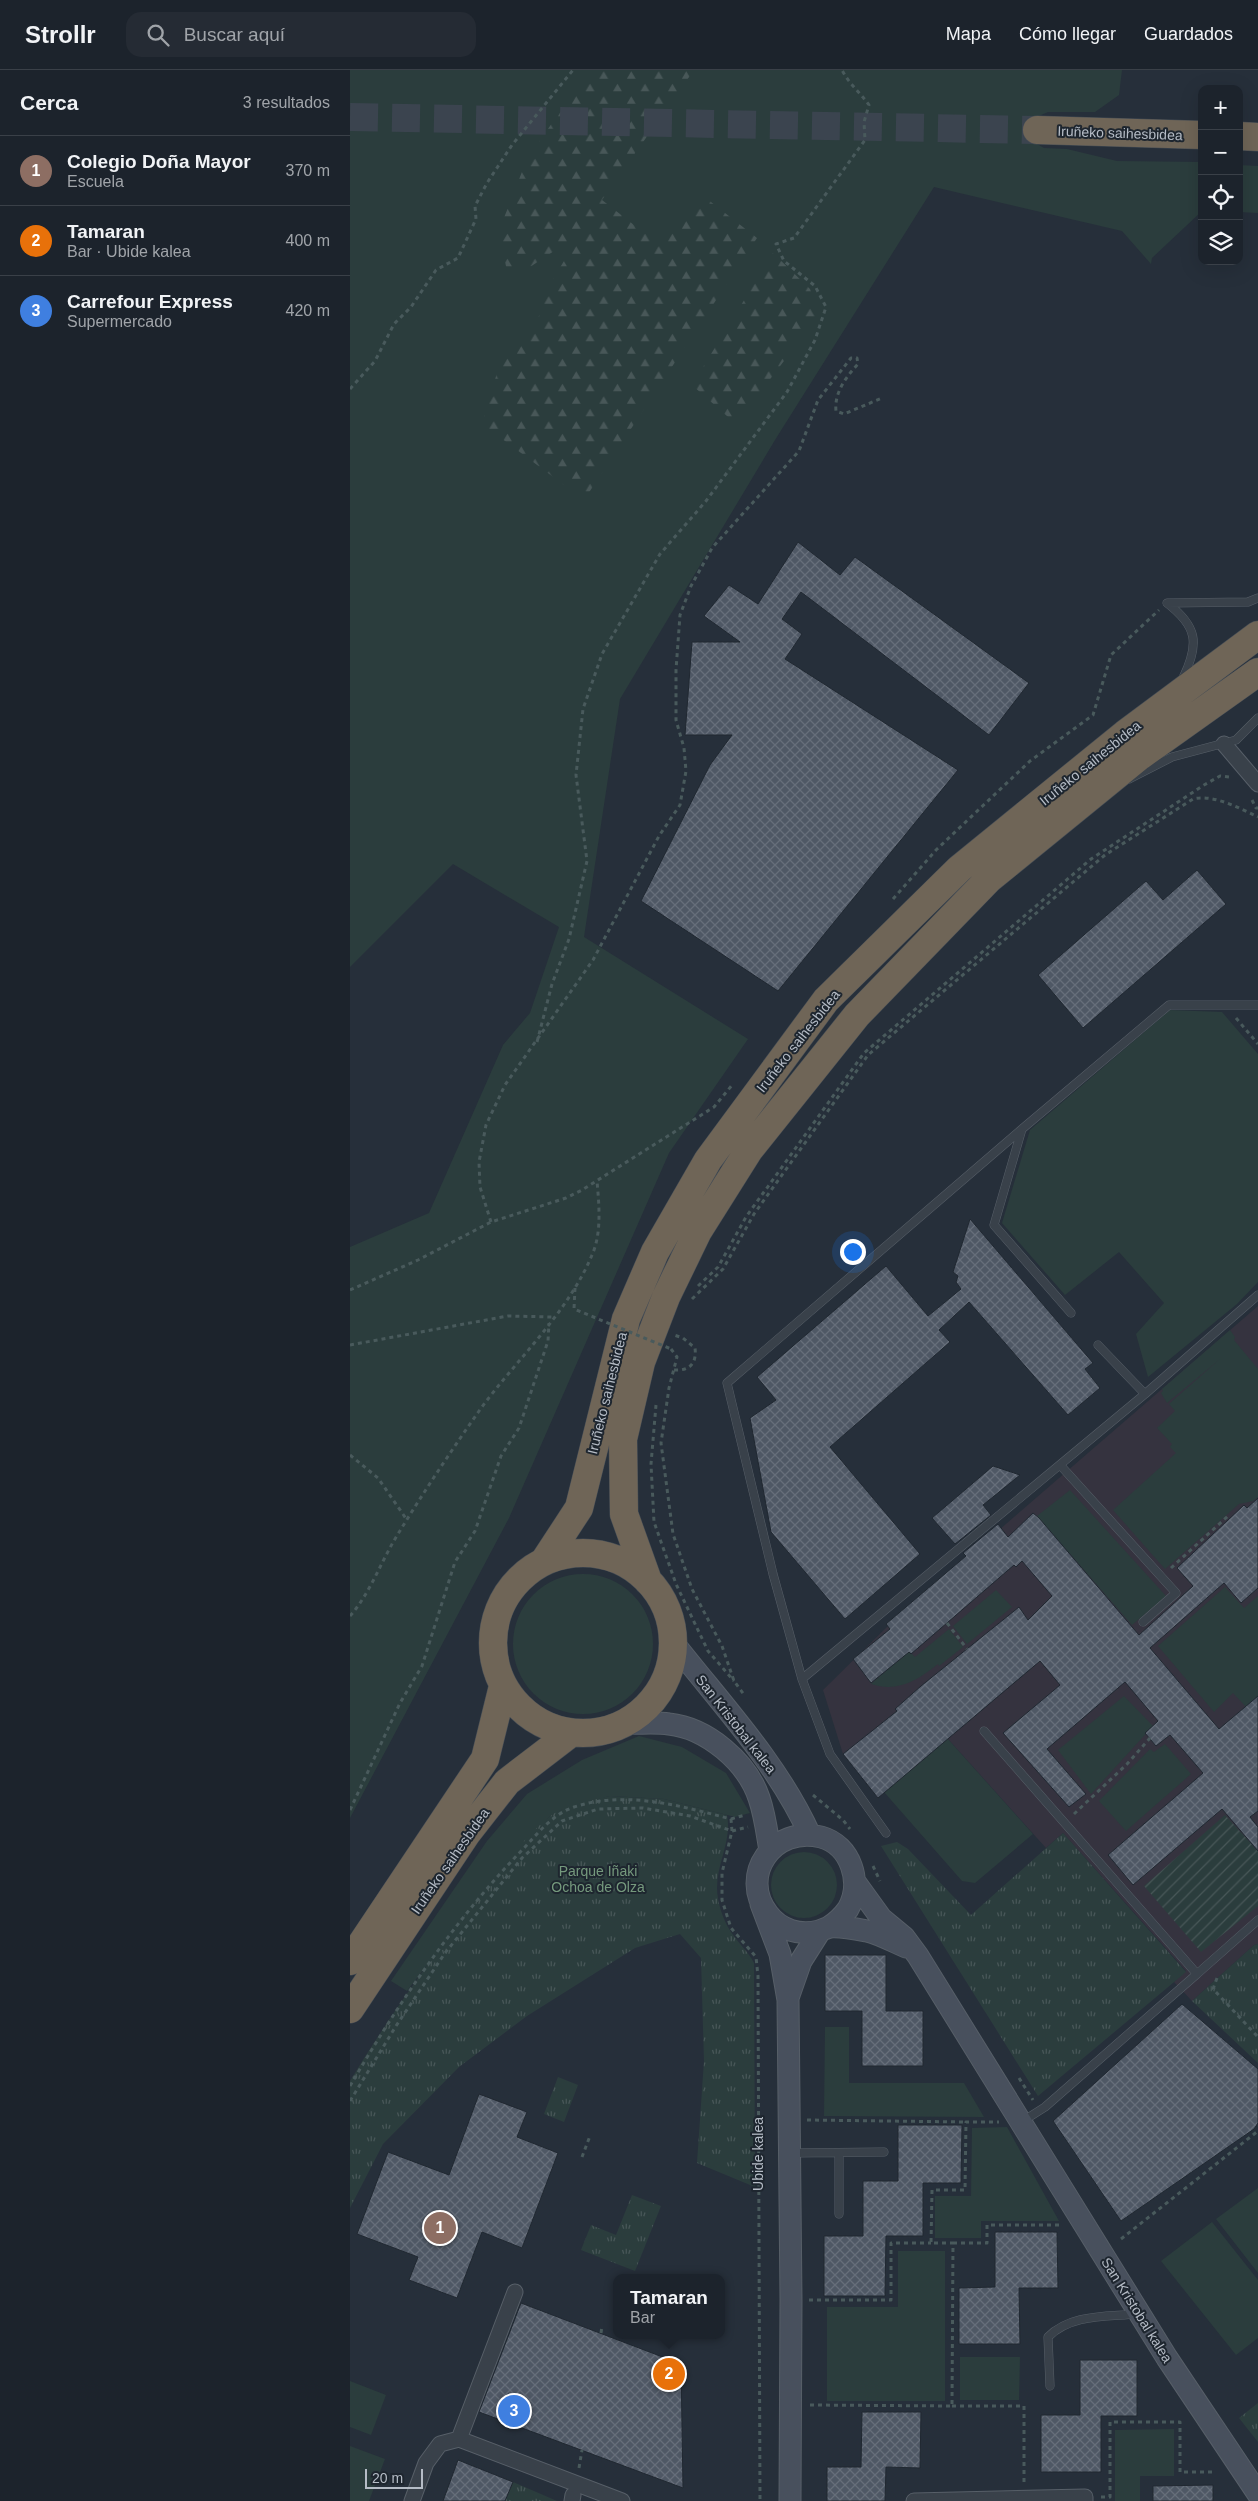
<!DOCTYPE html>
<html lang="es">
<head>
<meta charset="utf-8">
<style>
  body { margin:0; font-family:Helvetica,sans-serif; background:#252b34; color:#f1f3f6 }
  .controls { position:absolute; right:15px; top:15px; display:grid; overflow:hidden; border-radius:10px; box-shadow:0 5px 20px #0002 }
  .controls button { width:45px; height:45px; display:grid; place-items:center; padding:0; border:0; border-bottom:1px solid #3a4048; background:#1c232c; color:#f1f3f6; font:25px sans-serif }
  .scale { position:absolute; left:15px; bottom:12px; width:58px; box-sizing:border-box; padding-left:5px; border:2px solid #b5bcc6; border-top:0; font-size:14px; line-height:18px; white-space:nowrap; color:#b5bcc6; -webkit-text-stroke:4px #1e262f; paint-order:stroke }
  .you { position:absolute; left:502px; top:1181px; width:18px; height:18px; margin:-12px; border:4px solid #fff; border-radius:50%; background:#1a73e8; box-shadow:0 0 0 8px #1a73e833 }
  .badge { display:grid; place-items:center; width:32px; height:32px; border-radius:50%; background:#1a73e8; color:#fff; font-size:16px; font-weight:700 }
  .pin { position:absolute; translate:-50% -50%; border:2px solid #fff; box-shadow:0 1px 5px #0006 }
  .popup { position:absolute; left:263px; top:2204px; width:112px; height:65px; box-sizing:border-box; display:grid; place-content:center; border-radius:10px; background:#1c232c; filter:drop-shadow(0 1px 4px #0005); font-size:16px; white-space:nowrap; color:#a0a4a9 }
  .popup b { font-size:19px; color:#f1f3f6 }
  .popup::after { content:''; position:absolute; left:50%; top:100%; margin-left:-10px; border:10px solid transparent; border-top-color:#1c232c }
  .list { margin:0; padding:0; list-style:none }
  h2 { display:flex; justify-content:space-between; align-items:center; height:65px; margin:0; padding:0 20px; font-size:21px }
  h2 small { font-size:16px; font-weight:400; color:#a0a4a9 }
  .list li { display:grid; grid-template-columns:32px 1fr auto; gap:15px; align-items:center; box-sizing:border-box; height:70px; padding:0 20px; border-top:1px solid #3a4048 }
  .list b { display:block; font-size:19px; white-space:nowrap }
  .list p { margin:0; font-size:16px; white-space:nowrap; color:#a0a4a9 }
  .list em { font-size:16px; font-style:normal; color:#a0a4a9 }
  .icon { flex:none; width:28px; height:28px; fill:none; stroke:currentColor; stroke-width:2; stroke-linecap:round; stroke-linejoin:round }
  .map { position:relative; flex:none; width:908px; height:2431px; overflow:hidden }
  header { display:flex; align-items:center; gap:30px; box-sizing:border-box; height:70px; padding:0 25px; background:#1c232c; border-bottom:1px solid #3a4048 }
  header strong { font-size:24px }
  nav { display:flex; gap:28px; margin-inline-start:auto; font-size:18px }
  .search { width:350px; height:45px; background:#252b34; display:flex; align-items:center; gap:12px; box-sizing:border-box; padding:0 18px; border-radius:15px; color:#a0a4a9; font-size:19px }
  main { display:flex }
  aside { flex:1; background:#1c232c }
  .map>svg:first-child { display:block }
  .medical { fill:#35333f }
  .grass { fill:#2b3d3d }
  .forest { fill:url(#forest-firs) }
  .park { fill:url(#park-tufts) }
  .garden { fill:url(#garden-furrows) }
  .building { fill:url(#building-cross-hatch); stroke:#202831 }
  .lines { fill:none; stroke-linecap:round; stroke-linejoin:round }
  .highway-tunnel { stroke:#3b444f; stroke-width:28; stroke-dasharray:28 14; stroke-linecap:butt }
  .lane-casing { stroke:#575f68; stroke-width:9 }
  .street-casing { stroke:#575f68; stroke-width:17 }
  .secondary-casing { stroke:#575f68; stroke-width:23 }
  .highway-casing { stroke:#444c55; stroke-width:29 }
  .path { stroke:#495a5c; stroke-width:3; stroke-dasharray:4 4; stroke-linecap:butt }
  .lane { stroke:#39414a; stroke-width:8 }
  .street { stroke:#39414a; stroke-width:15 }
  .secondary { stroke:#48505d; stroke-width:21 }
  .highway { stroke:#6f6557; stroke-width:28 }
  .path-bridge { stroke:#495a5c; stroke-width:3; stroke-dasharray:4 4; stroke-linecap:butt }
  .labels { text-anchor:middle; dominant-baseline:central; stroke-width:4; stroke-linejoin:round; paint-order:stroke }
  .street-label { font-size:14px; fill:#b5bcc6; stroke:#1e262f }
  .park-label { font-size:14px; fill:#75997d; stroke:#1e262f }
</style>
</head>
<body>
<header>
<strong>Strollr</strong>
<div class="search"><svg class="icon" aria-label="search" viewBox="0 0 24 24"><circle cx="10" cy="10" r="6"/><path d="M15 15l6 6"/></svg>Buscar aquí</div>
<nav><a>Mapa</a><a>Cómo llegar</a><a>Guardados</a></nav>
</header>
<main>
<aside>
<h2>Cerca<small>3 resultados</small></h2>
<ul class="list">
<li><span class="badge" style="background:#8d6e63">1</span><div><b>Colegio Doña Mayor</b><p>Escuela</p></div><em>370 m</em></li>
<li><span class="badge" style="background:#e8710a">2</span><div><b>Tamaran</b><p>Bar · Ubide kalea</p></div><em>400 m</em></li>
<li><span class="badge" style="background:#3f7fe0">3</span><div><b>Carrefour Express</b><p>Supermercado</p></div><em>420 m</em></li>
</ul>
</aside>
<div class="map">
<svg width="908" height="2431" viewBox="0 0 908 2431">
  <defs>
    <pattern id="forest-firs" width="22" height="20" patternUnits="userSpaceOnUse" patternTransform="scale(1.25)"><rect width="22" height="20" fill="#2b3d3d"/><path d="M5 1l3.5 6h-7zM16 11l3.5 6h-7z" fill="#485758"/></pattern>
    <pattern id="park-tufts" width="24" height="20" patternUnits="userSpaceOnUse" patternTransform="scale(1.25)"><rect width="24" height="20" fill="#2b3d3d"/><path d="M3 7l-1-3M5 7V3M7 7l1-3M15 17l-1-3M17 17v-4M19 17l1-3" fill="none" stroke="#485758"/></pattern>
    <pattern id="garden-furrows" width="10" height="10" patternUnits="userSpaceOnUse" patternTransform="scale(1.25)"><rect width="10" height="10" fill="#2b3d3d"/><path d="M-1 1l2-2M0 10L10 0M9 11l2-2" fill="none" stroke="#485758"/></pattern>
    <pattern id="building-cross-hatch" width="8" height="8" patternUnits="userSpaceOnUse" patternTransform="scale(1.25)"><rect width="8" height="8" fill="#4f5865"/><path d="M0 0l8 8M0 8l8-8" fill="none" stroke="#666e7a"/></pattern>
  </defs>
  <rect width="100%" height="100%" fill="#262f3a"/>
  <path class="medical" d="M908,1236V1874L904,1875L842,1931L824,1912L836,1901L713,1763L696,1778L597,1668L528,1728L493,1684L473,1620L538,1556Z"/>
  <path class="grass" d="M0,0H772L769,25L745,42H698L682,49L680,70L694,78L717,79L767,91L852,92V141L802,188L801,194L772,161L584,117L425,370L270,629L234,867L398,969L319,1083L159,1448L0,1748V1177L79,1143L153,975L180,943L209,857L103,794L0,897Z
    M889,95L908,96V143L889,142Z
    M820,940L872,942L908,984V1212L887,1234L798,1307L786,1264L814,1233L769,1182L715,1225L652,1153L680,1060Z
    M880,1260L885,1267L884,1270L908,1299V1427L903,1431L889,1434L815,1499L763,1440L826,1383L820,1377L822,1374L807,1358L825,1341L819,1334L870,1289L817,1333L811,1323L813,1321L812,1319Z
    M720,1420L816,1526L782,1555L687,1446Z
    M163 1574a70 70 0 1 1 140 0a70 70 0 1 1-140 0Z
    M875,1517L894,1538L908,1526V1626L896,1637L883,1623L864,1642L808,1576Z
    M646,1520L662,1537L617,1574L603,1556Z
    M599,1559L613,1577L589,1596L588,1594C568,1610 548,1623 521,1614L559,1581L565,1587Z
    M774,1626L803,1656L741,1724L708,1680Z
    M289,1666L332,1677L376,1703L400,1743L385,1747L314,1729L260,1726L211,1740L199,1747L156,1793L57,1921L41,1911L137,1771L177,1724L232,1690Z
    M597,1668L683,1764L625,1813L612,1811L534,1722Z
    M815,1674L841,1704L776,1761L749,1731L800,1679L804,1682Z
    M421 1815a33 33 0 1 1 66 0a33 33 0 1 1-66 0Z
    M475,1957H499V2013H614L634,2047L474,2046Z
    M657,2057L709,2151H631V2168H585V2126H621L622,2058Z
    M908,2118V2203L866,2149Z
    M862,2152L908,2210V2268L886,2285L811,2191Z
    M548,2181H595V2331H477V2237H548Z
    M610,2287H670L669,2330H610Z
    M0,2311L36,2325L21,2365L0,2357Z
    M824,2359V2406H790V2431H765V2360Z
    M0,2376L35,2389L19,2431H0Z"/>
  <path class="forest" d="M239,0H344L252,130L311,176L352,125L407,168L234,430L132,354L149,296L192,242L197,219L231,163L174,201L157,200L148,163L177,89Z
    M423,183L460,219L469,245L386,354L342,315Z"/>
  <path class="park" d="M260,1726L314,1729L377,1745C382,1771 367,1792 367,1818C367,1832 373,1850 381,1862C388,1873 398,1881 404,1893L405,2117L347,2093L354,1991L351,1888L330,1864L285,1878L177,1946L109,1997L33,2074L0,2138V2011C39,1947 82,1886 129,1827C150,1800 172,1769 199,1747C216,1734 240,1731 260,1726Z
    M713,1763L836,1902L688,2026L531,1776L547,1772L558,1779L621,1845Z
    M908,1874V1993L842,1931L904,1875Z
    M208,2007L228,2015L214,2052L194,2044Z
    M282,2125L311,2136L285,2201L231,2180L241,2155L266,2165Z
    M908,2333V2372L889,2348Z
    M163,2412L207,2431H155Z"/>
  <path class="garden" d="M875,1745L908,1781V1836L851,1882L794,1816Z"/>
  <path class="building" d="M448,472L490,505L505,487L679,613L639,665L451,522L432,549L452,564L435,589L608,700L428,921L291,831L360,695L382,665H335L342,572H390L354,546L379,515L408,534Z
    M847,800L876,834L733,958L688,905L796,811L813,830Z
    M620,1149L743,1293L735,1299L750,1318L718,1345L619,1232L589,1260L600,1272L480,1377L570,1484L495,1549L421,1462L400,1348L426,1330L407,1307L536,1196L578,1246L611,1219L606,1212L608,1206L603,1202Z
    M643,1396L670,1405L633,1435L641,1445L605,1474L582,1448Z
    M908,1428V1518L891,1533L874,1513L800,1578L869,1659L908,1626V1741L900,1747L908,1757V1781L872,1739L783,1815L758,1785L853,1703L820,1665L806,1676L795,1663L808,1651L775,1612L697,1679L736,1724L719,1737L653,1663L710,1615L690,1591L528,1728L493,1684L547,1641L545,1639L571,1616L669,1537L678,1550L702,1526L672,1491L666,1497L664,1495L561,1584L559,1582L521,1613L503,1589L540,1559L536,1554L616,1486L613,1483L648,1454L658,1467L683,1443L689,1448L789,1565L843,1516L827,1498L894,1435L897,1438Z
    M475,1885H536V1941H573V1996H512V1941H475Z
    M832,1934L908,1999V2053L904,2059L771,2151L703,2051Z
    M129,2024L177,2042L167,2067L208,2083L172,2178L132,2162L107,2228L59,2210L68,2187L7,2164L38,2082L99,2105Z
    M548,2055H612L611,2113H573V2166H536L535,2226H474V2166H513V2111H548Z
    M645,2162H707L708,2218H669L670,2274H609V2218L645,2217Z
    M171,2233L331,2294L333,2418L129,2342Z
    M730,2290H787V2346H751V2402H691V2345H730Z
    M512,2342H571L570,2398L536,2397L535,2431H477V2397H511Z
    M108,2390L163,2412L155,2431H93Z
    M863,2415V2431H803V2416Z"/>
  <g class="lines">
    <path class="highway-tunnel" d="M0,47L687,60"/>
    <defs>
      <path id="lane" d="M833,608C850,573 847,556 817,533L898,532L908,528
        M779,709L822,687L886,670L908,648
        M672,1059L644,1155L721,1243
        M795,1324L908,1225
        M711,1396L826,1523L793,1552
        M452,1609L795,1324L748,1275
        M634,1661L847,1904L908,1850
        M536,1763L480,1684L452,1609L423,1504L377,1313L672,1059L819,935H908
        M673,2051L695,2037L847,1904
        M441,2083L534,2082
        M489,2144V2083
        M700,2316L698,2267C721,2244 756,2247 786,2244"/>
      <path id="street" d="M874,674L908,714
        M109,2369L165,2222
        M62,2431L76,2393L90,2374L109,2369L272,2431
        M222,2431L223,2425
        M564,2431L735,2427V2431"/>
      <path id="secondary" d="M322,1571C371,1634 427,1692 460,1765
        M273,1653C288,1654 304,1652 319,1654C357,1658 397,1692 409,1728C415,1745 417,1763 420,1781
        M505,1812L531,1848L554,1867L568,1886L817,2288L908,2424
        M411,1834L430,1884L438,1930L441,2230L440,2431
        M479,1857C487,1852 493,1846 498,1839C513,1813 501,1775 471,1767C424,1755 388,1805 418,1844C430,1860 450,1866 469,1861C472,1860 476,1858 480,1857C490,1856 506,1859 517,1861C530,1864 544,1872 556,1877
        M438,1928L451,1891L470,1861"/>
      <path id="highway" d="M687,60L852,65
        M889,66L908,67
        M143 1573a90 90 0 1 1 180 0a90 90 0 1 1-180 0Z
        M195,1490L229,1438L276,1249L305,1182L358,1090L476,930L609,799L775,664L908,565
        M298,1511L274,1444L273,1369L291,1292L316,1227L348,1161L399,1080L507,945L639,809L790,686L908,602
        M0,1891L135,1689L153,1616
        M0,1939L117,1763L157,1712L221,1663"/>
    </defs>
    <use href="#lane" class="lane-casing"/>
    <use href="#street" class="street-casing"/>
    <use href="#secondary" class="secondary-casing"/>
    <use href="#highway" class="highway-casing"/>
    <path class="path" d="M0,319L25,291L44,254L61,237L86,200L108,188L126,149L125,136L137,113L162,75L223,0
      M902,730L906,738H908
      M543,829L586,780L680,691L743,645L761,585L809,540
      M886,948L908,974
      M187,972L202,914L219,869L237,791L226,705L233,639L252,584L310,484L356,431L437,322L465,270L476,237L465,216L434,191L426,174L444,168L515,70L514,52L519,35C510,22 499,14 492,0
      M141,1152L130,1117L129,1092L136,1055L155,1015L243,890L309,766L330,735L336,701L334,678L326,650V600L330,545L341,516L362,478L449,381L468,330L501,288H507L508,294C496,307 484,323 486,341L494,344L532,328
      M348,1216L368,1197L396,1147L514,983L741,789L854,715L870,706L879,707
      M0,1220L68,1190L141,1152L216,1128L232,1120L364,1037L383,1014
      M342,1229L373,1199L404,1144L518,985L755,785L843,729C864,724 889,738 908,747
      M0,1275L158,1246L202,1247
      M321,1279L327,1287L319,1318L311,1373L323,1464L342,1519L372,1576L384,1611L395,1626
      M324,1300C339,1301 347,1294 345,1278L333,1268L324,1265
      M306,1335L301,1394L304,1452L326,1514L358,1581L384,1611
      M0,1385L28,1408L57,1450
      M821,1498L878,1446
      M0,1546C21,1522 31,1491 48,1464C73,1423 101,1381 129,1341C165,1291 218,1243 242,1185C252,1163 249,1134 247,1111
      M597,1553L617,1579
      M463,1725L493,1750L500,1759
      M0,1740L50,1633L72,1596L105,1492L125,1461L151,1386L169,1358L198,1271L199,1253
      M724,1744L777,1694L800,1668
      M381,1749L382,1761L372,1803V1830L381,1858L406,1887L408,1906L410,2431
      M381,1749L395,1745
      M523,1796L530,1811
      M867,1908L863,1919L908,1967
      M669,2008L683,2030
      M0,2016C49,1932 106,1848 175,1777C189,1762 203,1744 224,1737C276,1720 331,1736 381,1749
      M0,2031L46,1956L95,1883L172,1788L212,1751L248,1739L293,1738L340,1746L382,1761L398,1757
      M457,2050L616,2052
      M232,2087L240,2066
      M771,2169L908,2061
      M603,2173H637V2155H712
      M459,2230H541V2173H581
      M251,2263L252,2256
      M460,2335L602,2336L603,2173H581L582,2120H615L616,2052H649
      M602,2336H674V2413
      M229,2398L232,2380
      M751,2427H760V2352H830V2402H863"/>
    <use href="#lane" class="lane"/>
    <use href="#street" class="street"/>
    <use href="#secondary" class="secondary"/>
    <use href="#highway" class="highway"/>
    <path class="path-bridge" d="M225,1218L224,1239L321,1279"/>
  </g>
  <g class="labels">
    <g class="street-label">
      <text transform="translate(770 63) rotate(2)">Iruñeko saihesbidea</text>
      <text transform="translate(740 693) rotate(-39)">Iruñeko saihesbidea</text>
      <text transform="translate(448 971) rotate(-52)">Iruñeko saihesbidea</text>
      <text transform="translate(257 1323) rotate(-76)">Iruñeko saihesbidea</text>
      <text transform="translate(386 1654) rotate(52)">San Kristobal kalea</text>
      <text transform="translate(100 1791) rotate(-55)">Iruñeko saihesbidea</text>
      <text transform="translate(408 2084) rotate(-90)">Ubide kalea</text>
      <text transform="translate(787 2240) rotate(58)">San Kristobal kalea</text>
    </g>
    <g class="park-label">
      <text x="248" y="1801">Parque Iñaki<tspan x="248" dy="16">Ochoa de Olza</tspan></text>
    </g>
  </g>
</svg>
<div class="controls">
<button>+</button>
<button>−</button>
<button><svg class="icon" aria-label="locate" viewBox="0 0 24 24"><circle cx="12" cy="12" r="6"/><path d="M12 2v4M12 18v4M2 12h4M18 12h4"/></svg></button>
<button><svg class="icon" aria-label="layers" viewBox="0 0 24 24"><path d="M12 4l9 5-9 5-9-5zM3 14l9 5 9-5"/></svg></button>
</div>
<div class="scale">20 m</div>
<div class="you"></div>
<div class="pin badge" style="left:90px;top:2158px;background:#8d6e63">1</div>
<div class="pin badge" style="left:319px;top:2304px;background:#e8710a">2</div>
<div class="popup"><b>Tamaran</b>Bar</div>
<div class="pin badge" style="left:164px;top:2341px;background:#3f7fe0">3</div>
</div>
</main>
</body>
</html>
